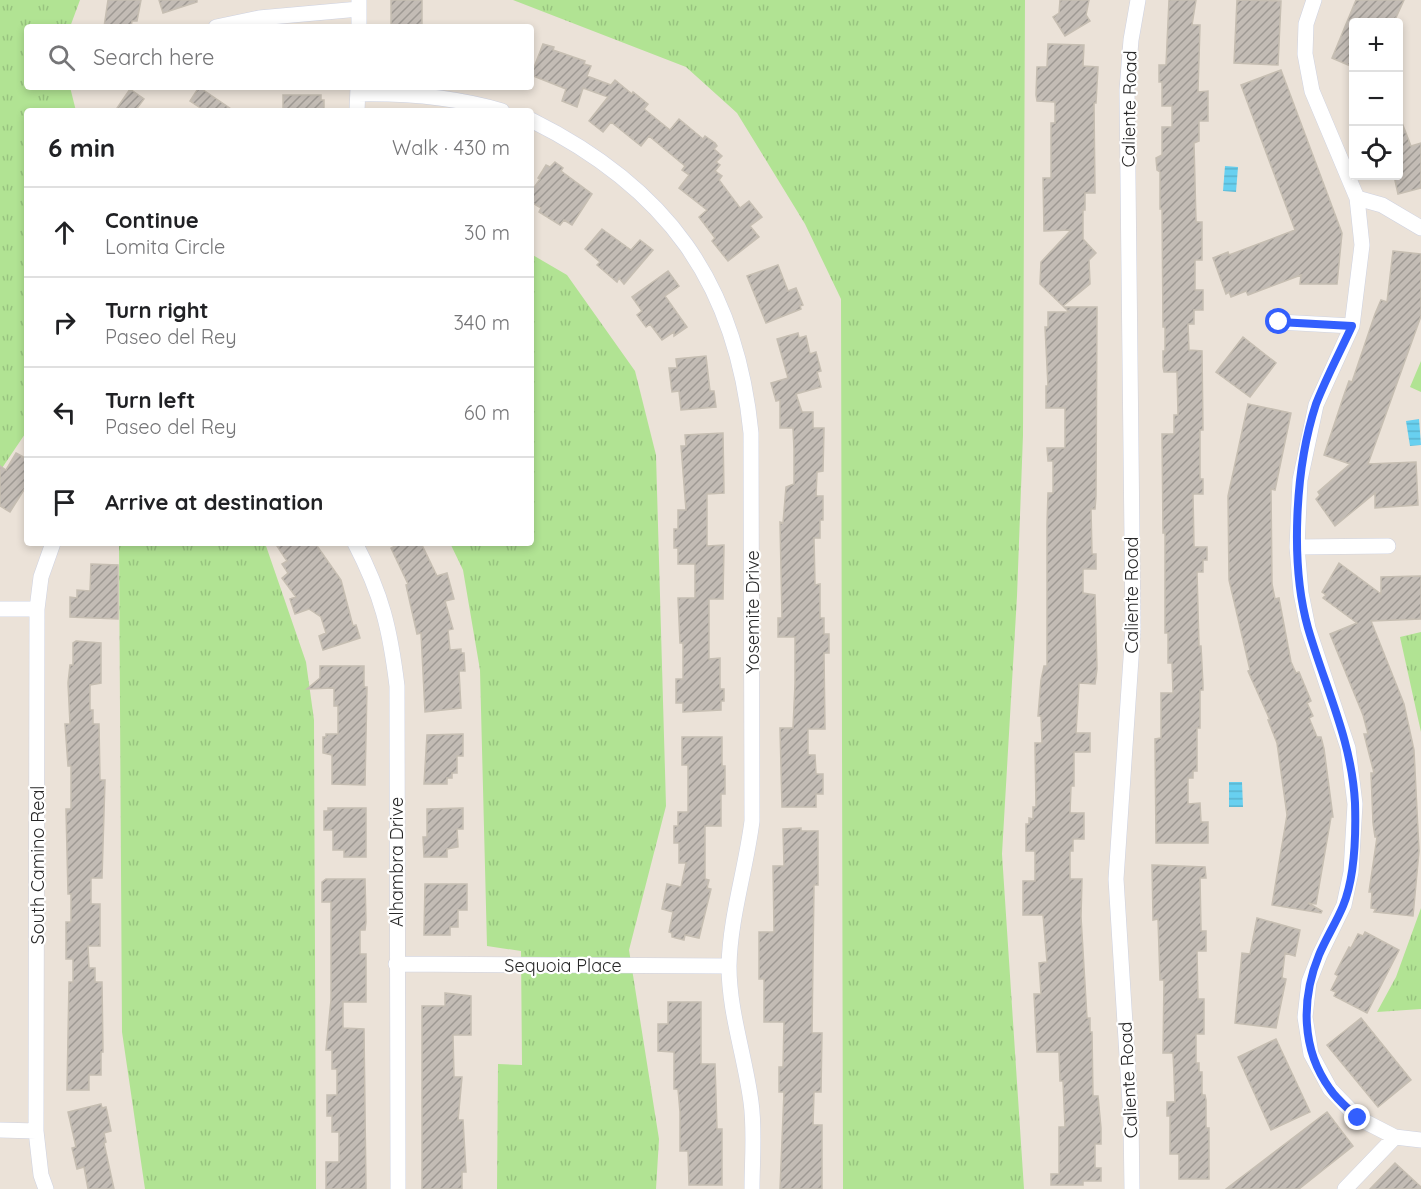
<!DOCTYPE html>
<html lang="en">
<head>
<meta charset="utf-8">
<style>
  body { margin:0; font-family:Quicksand,sans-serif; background:#f6f6f6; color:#202124 }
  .controls { position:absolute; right:18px; top:18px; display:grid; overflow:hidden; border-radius:6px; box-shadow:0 3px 9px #0003 }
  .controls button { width:54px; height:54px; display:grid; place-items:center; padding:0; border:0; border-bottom:2px solid #e0e0e0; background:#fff; color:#202124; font:30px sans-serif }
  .stop { position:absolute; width:18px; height:18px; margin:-14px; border:4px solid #335ffd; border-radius:50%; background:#fff }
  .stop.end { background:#335ffd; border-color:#fff; box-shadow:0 2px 6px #0008 }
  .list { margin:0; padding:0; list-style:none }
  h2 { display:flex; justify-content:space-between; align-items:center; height:78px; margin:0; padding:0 24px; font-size:26px }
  h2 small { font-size:20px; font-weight:400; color:#757577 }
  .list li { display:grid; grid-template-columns:39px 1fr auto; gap:18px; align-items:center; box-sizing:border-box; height:90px; padding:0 24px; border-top:2px solid #e0e0e0 }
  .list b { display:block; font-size:22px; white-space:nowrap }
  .list p { margin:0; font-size:20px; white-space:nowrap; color:#757577 }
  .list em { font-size:20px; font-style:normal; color:#757577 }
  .icon { flex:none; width:33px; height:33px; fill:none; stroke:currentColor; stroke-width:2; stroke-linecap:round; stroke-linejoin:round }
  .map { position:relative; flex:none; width:1421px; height:1189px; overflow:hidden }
  .search { position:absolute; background:#fff; box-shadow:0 3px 9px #0003; left:24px; top:24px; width:510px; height:66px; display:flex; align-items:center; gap:15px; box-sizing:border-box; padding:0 21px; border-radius:6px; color:#757577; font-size:22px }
  .panel { position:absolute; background:#fff; box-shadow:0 3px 9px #0003; left:24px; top:108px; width:510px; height:438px; border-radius:6px }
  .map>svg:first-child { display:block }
  .grass { fill:url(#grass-tufts) }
  .water { fill:url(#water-rules) }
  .building { fill:url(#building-hatch); stroke:#c6beb2; stroke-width:1.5 }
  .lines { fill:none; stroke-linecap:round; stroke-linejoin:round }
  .minor-casing { stroke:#ced2e1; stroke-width:16 }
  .minor { stroke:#fff; stroke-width:15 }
  .route { stroke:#335ffd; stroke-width:8 }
  .labels { text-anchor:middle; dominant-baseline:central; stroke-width:4.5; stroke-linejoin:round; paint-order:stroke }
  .street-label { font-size:18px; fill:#282828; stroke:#fff }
</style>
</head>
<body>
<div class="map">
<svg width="1421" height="1189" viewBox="0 0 1421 1189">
  <defs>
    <pattern id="grass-tufts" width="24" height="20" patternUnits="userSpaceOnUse" patternTransform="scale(1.5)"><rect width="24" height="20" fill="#b1e393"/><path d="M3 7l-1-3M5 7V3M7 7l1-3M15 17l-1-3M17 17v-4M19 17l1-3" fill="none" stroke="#98c37f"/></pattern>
    <pattern id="water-rules" width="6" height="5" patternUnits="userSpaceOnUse" patternTransform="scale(1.5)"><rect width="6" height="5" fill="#68d0f0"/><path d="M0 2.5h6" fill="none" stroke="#5ab3ce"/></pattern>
    <pattern id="building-hatch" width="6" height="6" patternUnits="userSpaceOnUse" patternTransform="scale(1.5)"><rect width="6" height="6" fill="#c3bcb5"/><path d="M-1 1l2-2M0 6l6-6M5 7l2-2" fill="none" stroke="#9e9993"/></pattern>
  </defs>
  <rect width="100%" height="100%" fill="#ebe2d8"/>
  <path class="grass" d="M0,0H80L70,27H27V87H70L76,111H27V431L0,471Z
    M513,0H1025L1023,435L1017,596L1002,854L1024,1189H843L841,299L805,224L737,113L686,67Z
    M531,254L567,275L635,371L656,455L666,806L629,950L659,1139L656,1189H497L498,1064L522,1065L521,951L487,946L480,670L463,570L450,543H531Z
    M1421,361V392L1410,387Z
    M119,543H265L306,662L314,720L316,1189H145L122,1032Z
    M1421,632V732L1400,637Z
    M1421,908V1009L1377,1012L1396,977Z"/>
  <path class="water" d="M1225,166L1238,167L1236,192L1223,191Z
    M1419,419L1421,445L1410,446L1406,421Z
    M1229,782H1242L1243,807H1229Z"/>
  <path class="building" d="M108,0H141L137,21H132L131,27H104Z
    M159,0H197V2L163,13Z
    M391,0H422V27H391Z
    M1060,0H1089L1086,15L1090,21L1065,36L1053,17L1059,13Z
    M1169,0H1196L1192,25H1200L1198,92L1208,91V121H1199V141L1194,143L1196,222H1202V260H1195V290H1203V310H1194V324H1188L1189,350L1202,351L1203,430H1200V479H1203V494H1193L1194,547H1207V560H1203V572H1197L1199,646H1201L1203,685V690H1200V728H1197V771H1193V778H1188V804L1200,803L1201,822H1208V843H1156L1155,739L1161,738V693H1173L1172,663H1168V633H1165V533H1163L1162,434H1174V415H1178L1177,372H1164L1163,367V351H1165V327H1163L1162,209H1160V172L1157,170L1156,158L1162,155V127H1172V106H1162V82H1159V65H1166Z
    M1237,0L1281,1L1278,65L1234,63Z
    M1356,0H1404L1394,22H1353V67L1332,58Z
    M543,44L554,47L553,50L585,61L584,64L591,66L587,76L611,85L615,80L632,94L633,92L648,104L644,109L670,130L679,119L703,139L705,136L715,143L717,146L714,149L722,156L716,162L720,165L715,171L722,176L719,180L740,208L749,201L762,217L750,226L759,237L728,261L712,241L715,238L699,217L707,210L679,188L689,175L682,170L685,166L649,136L641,146L611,122L603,132L589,121L608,97L583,88L577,107L562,101L566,89L531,75Z
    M1048,44L1084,45L1083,66L1098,67L1096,103H1094L1095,193H1085V210H1083V239L1096,253L1089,260L1090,284L1063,306L1040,284L1041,262L1071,230L1044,231L1043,178H1051V123H1055V102L1037,101L1036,95L1037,67H1047Z
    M1281,70L1342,233L1337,284H1300L1301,275L1248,295L1246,291L1231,297L1229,292L1226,294L1213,258L1228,252L1229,255L1295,230L1241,85Z
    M199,87L234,111H205L190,101Z
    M130,89L144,99L135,111H115Z
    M283,95H321V100H324V111H283Z
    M1399,115L1411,146L1421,143V188L1398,194L1394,176H1398Z
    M555,162L563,168L561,171L592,194L572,225L564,220L560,225L539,212L541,208L531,202V192L540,179L538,178L546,165L550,167Z
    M602,229L631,250L640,240L653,250L624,284L619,278L617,282L597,265L600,262L585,249Z
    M1393,251L1421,254V316L1368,464L1416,462L1418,505L1375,508V493L1335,526L1316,499L1320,495L1318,492L1350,464L1324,455L1344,395L1349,381L1352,382L1375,314L1381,300L1387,302Z
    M778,265L788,291L796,288L803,305L800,306L801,309L766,323L747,276Z
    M668,271L679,286L665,296L687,327L674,336V332L662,340L650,324L646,327L637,315L642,311L632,297Z
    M1064,307H1097L1096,496L1095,509H1091L1092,554H1096V569H1083V593L1095,595L1097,669L1095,684L1079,683L1076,733H1090V752H1074V786H1071L1070,813H1084V839H1073V851H1070V879H1082L1081,917L1087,1018H1090V1032H1092L1093,1096H1098L1101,1128V1144H1095V1168H1101V1181H1083V1185H1051V1174H1059V1127H1065L1063,1081H1060L1059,1052H1037L1034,994H1041L1039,963L1047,962L1043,915H1023V881H1035V851H1026V824H1029V818L1033,819V807H1036L1035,743H1042L1041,716H1038L1041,680L1044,666H1047V525L1048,493H1053V461H1048L1047,448H1065V408H1046V386H1048L1045,327H1048V312H1069Z
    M798,333L799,338L806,336L810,354L816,352L821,371L817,372L821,387L796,394L802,412H813V428H824L823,471L817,472L816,496H823V520H820V538H814L815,585L820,584V618H824V634H829V653H824L825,729H808V755H815L816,774H823V794H816V807H782L780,728H793L795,684V637H778V618H782L780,522L783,523L786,487L794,484V449L793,428H780V400L776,401L771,383L788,378L777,339Z
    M1243,337L1276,363L1250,397L1216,372Z
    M706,356L710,391H714L716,407L681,410L679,391L672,392L669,368H677L676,359Z
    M1248,404L1291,413L1275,490L1271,489L1272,584L1275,599L1279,598L1291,662L1296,673L1299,672L1311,701L1307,703L1313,716L1309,718L1317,737H1321L1324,749L1333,817H1331L1316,904L1308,903L1322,911L1321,913L1272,905L1287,815L1277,743L1268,720H1270L1248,671L1250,670L1229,580L1228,496Z
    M723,433L724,493L707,494V546L724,545L723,599H709V659L720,658V689H724V701H721V710L683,712V703H676V679H683V643H680L678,598H695V564H678V548H674V529H678V510H686L681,446H686L685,435Z
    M16,453L27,459V485L10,512L0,506V466L6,470Z
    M275,543H315L341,580L353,626L356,625L360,638L323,650L319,636L326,633L321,617L309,609L295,614L290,599L296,597L282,578L288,573L282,564L287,561Z
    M393,543H421L437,576L447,573L454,599L445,601L453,629L448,630L450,650L461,649V653H464L465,671H459L461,708L425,712L421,633L417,634L406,585L408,584L391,548L395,546Z
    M1339,563L1381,594V577L1421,576V619L1371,621L1404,704L1414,750L1419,851L1413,916L1374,912L1376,909L1371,908L1372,892H1369L1377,837H1375L1373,823L1371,773H1374L1364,734H1368L1363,715L1330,634L1357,623L1323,598L1326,595L1322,592Z
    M91,564L118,565V619L70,617V597L77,598V590L90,591Z
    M76,641L101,643V683L90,685V710H93V724H99L100,780H105L102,878H91V904H100V946H88L89,968H95V982H102L103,1052H101V1075H89V1090H67L69,982H73V959H66V922H71V894H68L66,809H71V766H68L65,724H70L68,683L70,665H73V643Z
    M320,666H364V687H367L365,785L332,784V755L323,753V737H326V734H338V706H334V688L307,689L320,678Z
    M463,734V756H457V773H452V778H447V784H424L427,735Z
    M682,737H722V766H725V794H721V826H705V879L709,880L707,888L711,889L699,938L685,935L684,940L672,937V933L669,932L673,912L662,909L667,884L681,887L686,863H679V843H674V826H678V812H688V765H682Z
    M328,808H366V857H344V850H333V830H324V811H328Z
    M463,808V829H457L458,847L447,849V857H424L423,837H427V809Z
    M801,828V831H818V885H814L812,1033H822L821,1092H814L813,1125H822V1189H780L784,1092H779V1067H783L784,1022H764V979H759V932H774L773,866H784L783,829Z
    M1152,865L1205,867L1206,878H1200L1201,931H1206V951H1197L1198,999H1204V1034H1196V1063H1199V1072H1202V1095H1205L1206,1100V1128H1209V1179H1179V1154H1170V1116H1167V1102H1175L1174,1074L1173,1053H1163L1164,980H1160L1158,919L1153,920Z
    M326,879H365L366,922L365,930H360V954H366V1002H343V1028L364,1029L366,1189H326V1162H339V1132H332V1116H327V1095H337V1069H332V1050H326L331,1000V902H322V882Z
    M425,884H467V910H458V927H450V935H424Z
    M1257,918L1300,930L1295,956L1285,953L1282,978L1286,979L1276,1028L1235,1023L1242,953L1250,954Z
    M1365,932L1399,950L1367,1013L1334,996L1336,992L1331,990L1338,976L1335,974L1349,947L1351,948L1358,934L1363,936Z
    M445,993L471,996V1035H453L454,1077H462L458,1120H463L466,1172H462V1189H422V1006H445Z
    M668,1002H701V1064H715L717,1129H722V1185H689L688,1151H680V1112L678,1089H674V1052L658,1051V1024H668Z
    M1361,1018L1411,1080L1378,1107L1327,1045Z
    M1276,1039L1310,1112L1271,1130L1238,1057Z
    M101,1104L102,1108L106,1107L111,1131L104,1133L106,1142L104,1143L114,1189H88L84,1167L77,1169L72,1148L76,1147L68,1112Z
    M1327,1112L1353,1146L1299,1189H1226Z
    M1395,1163L1421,1187V1189H1370Z"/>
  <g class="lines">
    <defs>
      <path id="minor" d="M1314,0L1306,24L1305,54L1312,91L1357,198L1362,245L1352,326L1316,405L1300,480L1297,547L1301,593L1308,628L1348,748L1355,804L1351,872L1344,905L1320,954L1309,982L1305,1017L1311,1054L1330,1089L1358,1118L1395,1137L1421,1140
        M216,27L259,18L359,9
        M359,27V0
        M358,94C408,93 454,97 502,111
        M357,111L358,87
        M531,120C666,187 736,282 751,433L752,821C746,869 730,917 729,966C729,1012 745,1056 751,1102C755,1130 752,1161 752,1189
        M1357,198L1382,205L1421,228
        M1279,322L1352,326
        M355,543C382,595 390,629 397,686L398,1189
        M1297,547L1388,546
        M0,609H37
        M396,964L729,966
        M0,1130L36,1131
        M46,1189L41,1175L36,1131L37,609L41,577L53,543
        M1132,1189L1131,1120L1116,879L1133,629L1127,90L1131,40L1138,0
        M1345,1189L1395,1137"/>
    </defs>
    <use href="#minor" class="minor-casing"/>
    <use href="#minor" class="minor"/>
  </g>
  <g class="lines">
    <path class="route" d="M1279,322L1352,326C1340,352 1326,378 1316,404C1295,468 1290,564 1308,628C1325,687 1352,741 1355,803C1356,835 1355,877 1343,906C1336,923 1326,938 1319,955C1301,999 1301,1049 1330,1089C1337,1100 1349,1109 1358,1118"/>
  </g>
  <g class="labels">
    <g class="street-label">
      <text transform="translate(1129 109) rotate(-89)">Caliente Road</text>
      <text transform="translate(1131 595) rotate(-90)">Caliente Road</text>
      <text transform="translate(752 612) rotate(-90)">Yosemite Drive</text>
      <text transform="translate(396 862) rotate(-90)">Alhambra Drive</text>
      <text transform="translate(37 865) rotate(-90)">South Camino Real</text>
      <text x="563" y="965">Sequoia Place</text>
      <text transform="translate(1128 1080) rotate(-93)">Caliente Road</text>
    </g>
  </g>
</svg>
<div class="controls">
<button>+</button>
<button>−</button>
<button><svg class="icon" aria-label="locate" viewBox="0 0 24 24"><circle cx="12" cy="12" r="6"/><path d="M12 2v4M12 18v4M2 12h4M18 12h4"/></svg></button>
</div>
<div class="stop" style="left:1279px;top:322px"></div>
<div class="stop end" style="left:1358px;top:1118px"></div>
<div class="search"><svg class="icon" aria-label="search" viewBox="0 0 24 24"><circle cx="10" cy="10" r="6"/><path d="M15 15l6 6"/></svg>Search here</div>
<section class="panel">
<h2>6 min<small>Walk · 430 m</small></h2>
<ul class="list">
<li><svg class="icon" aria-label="ahead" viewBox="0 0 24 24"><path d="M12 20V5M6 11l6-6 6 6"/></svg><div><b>Continue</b><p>Lomita Circle</p></div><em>30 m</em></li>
<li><svg class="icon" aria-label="right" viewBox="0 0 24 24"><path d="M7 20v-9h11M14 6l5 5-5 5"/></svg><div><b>Turn right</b><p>Paseo del Rey</p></div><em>340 m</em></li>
<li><svg class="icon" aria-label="left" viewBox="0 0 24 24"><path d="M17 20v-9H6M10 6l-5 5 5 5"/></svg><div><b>Turn left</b><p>Paseo del Rey</p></div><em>60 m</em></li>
<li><svg class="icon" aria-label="arrive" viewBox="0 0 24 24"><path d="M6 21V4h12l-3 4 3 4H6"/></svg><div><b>Arrive at destination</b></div></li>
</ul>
</section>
</div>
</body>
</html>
